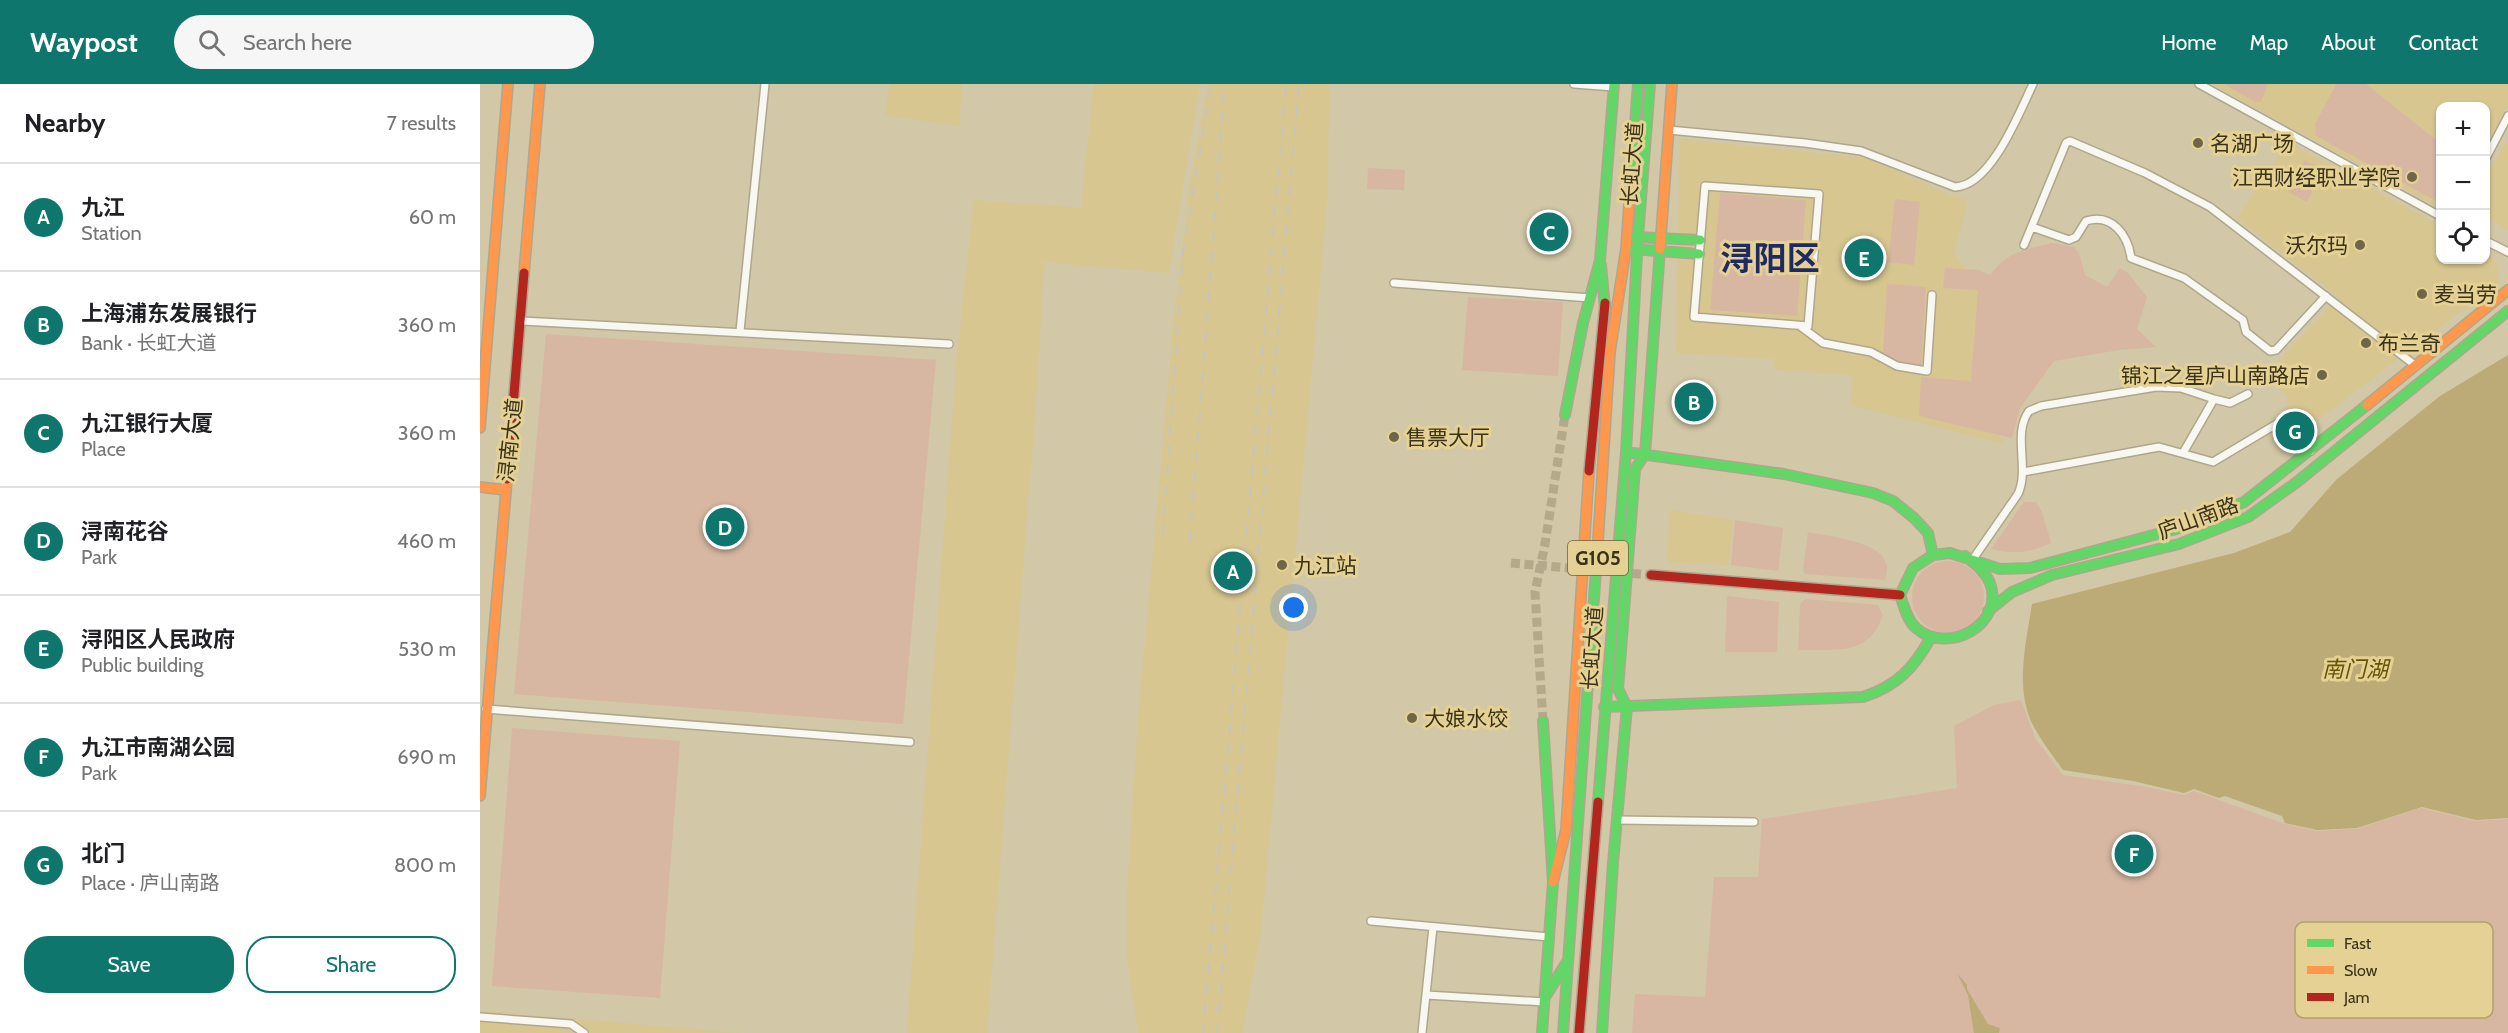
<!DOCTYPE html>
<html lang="en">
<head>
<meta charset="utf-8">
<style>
  body { margin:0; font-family:Cabin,"Noto Sans SC",sans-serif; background:#f6f6f6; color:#202124 }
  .controls { position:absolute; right:18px; top:18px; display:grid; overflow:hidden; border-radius:12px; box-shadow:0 2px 4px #0004 }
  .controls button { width:54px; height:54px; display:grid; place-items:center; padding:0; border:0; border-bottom:2px solid #e0e0e0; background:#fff; color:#202124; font:30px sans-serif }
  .you { position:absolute; left:814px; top:524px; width:21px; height:21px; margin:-15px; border:4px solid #fff; border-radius:50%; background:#1a73e8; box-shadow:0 0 0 9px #1a73e833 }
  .badge { display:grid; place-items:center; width:39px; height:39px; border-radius:50%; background:#0f766e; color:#fff; font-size:20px; font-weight:700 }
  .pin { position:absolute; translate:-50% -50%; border:3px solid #fff; box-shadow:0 2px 6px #0006 }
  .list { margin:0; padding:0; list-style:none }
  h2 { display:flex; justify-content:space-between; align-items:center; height:78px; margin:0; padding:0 24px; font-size:26px }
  h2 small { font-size:20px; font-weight:400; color:#757577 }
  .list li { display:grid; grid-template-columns:39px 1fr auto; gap:18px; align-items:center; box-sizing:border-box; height:108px; padding:0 24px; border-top:2px solid #e0e0e0 }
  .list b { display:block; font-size:22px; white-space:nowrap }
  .list p { margin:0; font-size:20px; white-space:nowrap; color:#757577 }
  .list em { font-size:20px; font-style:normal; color:#757577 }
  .actions { display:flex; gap:12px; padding:18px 24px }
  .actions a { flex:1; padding:14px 0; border:2px solid #0f766e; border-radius:24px; text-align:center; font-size:21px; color:#0f766e }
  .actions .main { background:#0f766e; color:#fff }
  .icon { flex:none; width:33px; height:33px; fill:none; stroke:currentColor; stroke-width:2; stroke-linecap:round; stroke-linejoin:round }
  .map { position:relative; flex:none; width:2028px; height:949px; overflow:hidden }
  header { display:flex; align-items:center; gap:36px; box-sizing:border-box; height:84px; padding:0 30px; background:#0f766e; color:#fff }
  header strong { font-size:28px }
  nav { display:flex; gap:33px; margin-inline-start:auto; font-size:21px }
  .search { width:420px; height:54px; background:#f6f6f6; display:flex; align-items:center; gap:15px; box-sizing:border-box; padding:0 21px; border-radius:33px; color:#757577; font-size:22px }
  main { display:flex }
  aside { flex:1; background:#fff }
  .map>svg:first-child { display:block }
  .built { fill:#d8c691 }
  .green { fill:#d7b7a2 }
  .water { fill:#bcab77 }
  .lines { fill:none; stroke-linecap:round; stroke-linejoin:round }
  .secondary-tunnel { stroke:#b4a98a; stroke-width:9; stroke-dasharray:9 4.5; stroke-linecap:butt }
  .street-casing { stroke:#afa78d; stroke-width:10 }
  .fast-casing { stroke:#afa78d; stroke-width:12 }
  .slow-casing { stroke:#afa78d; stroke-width:12 }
  .jam-casing { stroke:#afa78d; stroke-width:12 }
  .street { stroke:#f8f7f2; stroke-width:7 }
  .fast { stroke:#63d668; stroke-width:9 }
  .slow { stroke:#ff974d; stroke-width:9 }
  .jam { stroke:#b3261e; stroke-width:9 }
  .rail { stroke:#c6c4ba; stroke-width:2; stroke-dasharray:10 10; stroke-linecap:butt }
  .poi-dot { fill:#6f664a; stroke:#e5d193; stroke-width:2 }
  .labels { text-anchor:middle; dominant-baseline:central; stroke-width:6; stroke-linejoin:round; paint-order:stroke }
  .shield { fill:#e5d193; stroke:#6d623e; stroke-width:1.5 }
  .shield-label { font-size:20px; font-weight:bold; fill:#3a3219 }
  .poi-label { font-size:21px; fill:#3a3219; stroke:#e5d193; text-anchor:start }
  .street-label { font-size:21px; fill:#3a3219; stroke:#e5d193 }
  .water-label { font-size:22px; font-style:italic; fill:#685406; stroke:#e5d193 }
  .town-label { font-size:33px; font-weight:bold; fill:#202a62; stroke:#e5d193 }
  .key { fill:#e5d193; stroke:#b2a16e; stroke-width:1.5 }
  .key-label { font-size:16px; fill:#3a3219 }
</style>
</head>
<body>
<header>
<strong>Waypost</strong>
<div class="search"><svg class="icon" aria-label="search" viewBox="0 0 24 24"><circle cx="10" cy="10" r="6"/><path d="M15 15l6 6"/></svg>Search here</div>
<nav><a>Home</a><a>Map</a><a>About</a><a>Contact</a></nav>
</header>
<main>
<aside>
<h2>Nearby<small>7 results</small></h2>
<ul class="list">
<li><span class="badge">A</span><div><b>九江</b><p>Station</p></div><em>60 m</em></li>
<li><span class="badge">B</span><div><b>上海浦东发展银行</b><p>Bank · 长虹大道</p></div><em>360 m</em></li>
<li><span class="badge">C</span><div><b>九江银行大厦</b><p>Place</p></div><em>360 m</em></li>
<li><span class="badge">D</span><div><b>浔南花谷</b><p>Park</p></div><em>460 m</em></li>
<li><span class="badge">E</span><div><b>浔阳区人民政府</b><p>Public building</p></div><em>530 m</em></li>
<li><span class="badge">F</span><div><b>九江市南湖公园</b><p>Park</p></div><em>690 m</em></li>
<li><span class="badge">G</span><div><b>北门</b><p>Place · 庐山南路</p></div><em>800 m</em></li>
</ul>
<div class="actions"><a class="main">Save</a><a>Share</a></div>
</aside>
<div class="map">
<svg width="2028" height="949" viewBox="0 0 2028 949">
  <rect width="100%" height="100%" fill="#d2c7a6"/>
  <path class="built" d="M410,0H482L479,42L405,31Z
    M614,0H720L689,189L564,178L558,290L507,949H427L476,283L494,116L603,124L602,113Z
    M728,0H849L848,107L781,847L762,949H658L647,874V810L658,637L695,224L710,100Z
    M1732,0H2028V21L2006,61V22H1960V124Z
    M1200,55L1385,74L1472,112L1488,116L1474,168L1498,206L1491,297L1524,360L1371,321L1373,291L1294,286V275L1196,269Z
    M2028,55V147L2006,133V91Z
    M1807,58L1960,142V176H2006V166L2008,167L2018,182L2019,198L1826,345L1807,321V313L1790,292L1806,269L1859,213L1757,134Z
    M1190,426L1253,436L1248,481L1187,478Z
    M1,927L260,949H0Z"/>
  <path class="green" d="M1744,0H1788L1781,18H1775Z
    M1856,0H1886L1960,59V119L1836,52L1835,40Z
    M1825,76L1844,86L1838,97L1833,99L1818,91Z
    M888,84L925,86L924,106L887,105Z
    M1815,95L1831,103L1832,109L1827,118L1808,108Z
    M1240,109L1326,116L1317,232L1230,226Z
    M1415,115L1440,118L1434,181L1408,178Z
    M1572,159L1594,163L1599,169L1605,191L1627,203L1640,184L1648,189L1667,213L1657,245L1676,263L1639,266L1574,277L1540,324L1532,354L1439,332L1441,293L1491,297L1498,206L1463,204L1465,184L1499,186L1510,191C1530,166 1543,166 1572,159Z
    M1407,200L1446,203L1441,282L1416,277L1403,270Z
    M988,213L1083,218L1078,292L982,286Z
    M66,250L456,276L423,640L34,610Z
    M1544,418H1556L1562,428L1571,459C1550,468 1534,471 1511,465Z
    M1255,436L1303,444L1298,487L1251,481Z
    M1328,448C1347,452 1404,457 1407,482C1408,486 1405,492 1405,496L1325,490L1323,486Z
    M1432 513a36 36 0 1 1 72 0a36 36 0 1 1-72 0Z
    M1247,512L1299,518L1297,568H1245Z
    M1325,515L1398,521L1403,531C1389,573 1355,565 1318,566L1320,521Z
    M1541,616L1555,654L1583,691L1661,702L1704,711L1714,707L1805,740L1837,747L1877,745L1941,724L1995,737L2028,735V949H1152L1155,910L1225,913L1234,793H1278L1282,735L1477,704L1474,642L1514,621Z
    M32,644L200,657L180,914L12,902Z"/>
  <path class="water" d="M2028,271V734L1996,736L1942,723L1877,744L1837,746L1805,739L1802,732L1745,712L1739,714L1714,705L1704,709L1653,697L1583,686C1573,672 1562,658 1554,643C1534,606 1546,560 1552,520L1754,469L1810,448L1857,395L1960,312Z
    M1477,889L1487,901V905L1508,940L1520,944L1519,949H1494L1488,911Z"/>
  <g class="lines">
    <path class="secondary-tunnel" d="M1031,479L1171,491
      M1063,637L1055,508L1065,460L1085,331"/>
    <defs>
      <path id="street" d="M1094,0L1134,3
        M1719,0L1960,132
        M1189,46L1325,59L1381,67L1475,103C1511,102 1539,29 1553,0
        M2006,74L2028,32
        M1225,102L1339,110L1328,242L1214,233Z
        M1552,143L1589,156L1596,153L1606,137C1632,129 1648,151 1651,174L1704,194L1763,236L1766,248L1790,267L1796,266L1846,212
        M2006,157L2028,168
        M1544,161L1586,59L1590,57L1665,89L1730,123L1936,282
        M914,199L1110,214
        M42,237L469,260
        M1320,242L1343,259L1391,268L1417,282L1447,287L1452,211
        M260,247L285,0
        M1734,315L1750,319L1768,310
        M1817,351L1831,367
        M1543,388L1679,363L1733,378L1800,338L1810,343
        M1493,475L1538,410C1550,384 1532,350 1549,327L1561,322L1676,303L1701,304L1734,315L1703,369
        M6,625L430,658
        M1137,736L1274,738
        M891,837L1069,853
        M946,911L1065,918
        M0,933L91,940L104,949
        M942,949L953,843"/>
      <path id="fast" d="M1149,121L1158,0
        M1154,153L1220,156
        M1152,165L1219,170
        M1121,181L1125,224
        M1085,331L1103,239L1120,176L1134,0
        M1146,368L1304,390L1393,409L1413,417L1434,434L1448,449L1453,471
        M1485,472C1494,479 1505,487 1510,499C1525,540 1468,572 1436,544C1427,536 1424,522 1420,511L1433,484L1453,471L1470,469L1520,485L1550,484L1711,441L1764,418L1887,321
        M1508,527L1532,508L1572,491L1699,460L1768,433L1817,398L2028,227
        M1124,623L1383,613C1417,602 1434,584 1451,553
        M1118,718L1146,368L1158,153L1170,0
        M1067,910L1088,876
        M1062,949L1073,798L1063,637
        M1083,949L1117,472
        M1122,949L1133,779L1147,623L1138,605L1155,385L1165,370L1180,165"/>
      <path id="slow" d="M1180,165L1192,0
        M44,189L60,0
        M1887,321L2028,206
        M0,344L28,0
        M0,403L25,406
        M1117,472L1130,268L1146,165L1149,121
        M0,712L27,395
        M1073,798L1086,746L1109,387"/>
      <path id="jam" d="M1109,387L1125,219
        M27,395L44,189
        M1171,491L1420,511
        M1099,949L1118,718"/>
    </defs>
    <use href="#street" class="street-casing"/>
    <use href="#fast" class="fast-casing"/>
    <use href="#slow" class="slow-casing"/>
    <use href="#jam" class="jam-casing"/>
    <use href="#street" class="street"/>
    <use href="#fast" class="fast"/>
    <use href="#slow" class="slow"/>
    <use href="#jam" class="jam"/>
    <path class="rail" d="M683,451L703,169L731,0
      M710,457L745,0
      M723,949L806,0
      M737,949L819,0"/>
  </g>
  <g class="poi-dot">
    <circle cx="1718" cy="59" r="6"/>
    <circle cx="1932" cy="93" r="6"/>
    <circle cx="1880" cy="161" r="6"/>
    <circle cx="1942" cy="210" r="6"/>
    <circle cx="1886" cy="259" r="6"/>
    <circle cx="1842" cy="291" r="6"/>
    <circle cx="914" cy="353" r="6"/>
    <circle cx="802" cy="481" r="6"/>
    <circle cx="932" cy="634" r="6"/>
  </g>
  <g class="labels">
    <rect class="shield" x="1088" y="457" width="60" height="34" rx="4.5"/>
    <g class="shield-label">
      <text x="1118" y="474">G105</text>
    </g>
    <g class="poi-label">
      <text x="1730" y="59">名湖广场</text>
      <text x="1920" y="93" text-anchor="end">江西财经职业学院</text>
      <text x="1868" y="161" text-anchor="end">沃尔玛</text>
      <text x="1954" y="210">麦当劳</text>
      <text x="1898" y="259">布兰奇</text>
      <text x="1830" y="291" text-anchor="end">锦江之星庐山南路店</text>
      <text x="926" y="353">售票大厅</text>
      <text x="814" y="481">九江站</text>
      <text x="944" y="634">大娘水饺</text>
    </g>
    <g class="street-label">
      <text transform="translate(1152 80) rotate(-86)">长虹大道</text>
      <text transform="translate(30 356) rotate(-84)">浔南大道</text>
      <text transform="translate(1718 434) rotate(-20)">庐山南路</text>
      <text transform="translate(1112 564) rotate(-86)">长虹大道</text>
    </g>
    <g class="water-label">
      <text x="1875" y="585">南门湖</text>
    </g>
    <g class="town-label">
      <text x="1290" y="174">浔阳区</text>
    </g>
  </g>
  <rect x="1815" y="838" width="198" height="96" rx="9" class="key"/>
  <rect x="1827" y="855" width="27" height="8" fill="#63d668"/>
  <rect x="1827" y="882" width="27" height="8" fill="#ff974d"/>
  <rect x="1827" y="909" width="27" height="8" fill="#b3261e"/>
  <g class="key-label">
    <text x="1864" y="865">Fast</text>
    <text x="1864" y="892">Slow</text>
    <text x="1864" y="919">Jam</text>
  </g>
</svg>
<div class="controls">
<button>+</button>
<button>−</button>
<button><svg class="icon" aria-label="locate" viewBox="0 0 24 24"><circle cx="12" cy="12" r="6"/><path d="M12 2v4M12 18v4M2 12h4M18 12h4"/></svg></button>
</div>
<div class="you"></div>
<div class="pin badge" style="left:753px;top:487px">A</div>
<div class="pin badge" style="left:1214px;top:318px">B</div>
<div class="pin badge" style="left:1069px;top:148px">C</div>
<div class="pin badge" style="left:245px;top:443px">D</div>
<div class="pin badge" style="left:1384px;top:174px">E</div>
<div class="pin badge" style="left:1654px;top:770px">F</div>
<div class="pin badge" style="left:1815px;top:347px">G</div>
</div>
</main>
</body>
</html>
